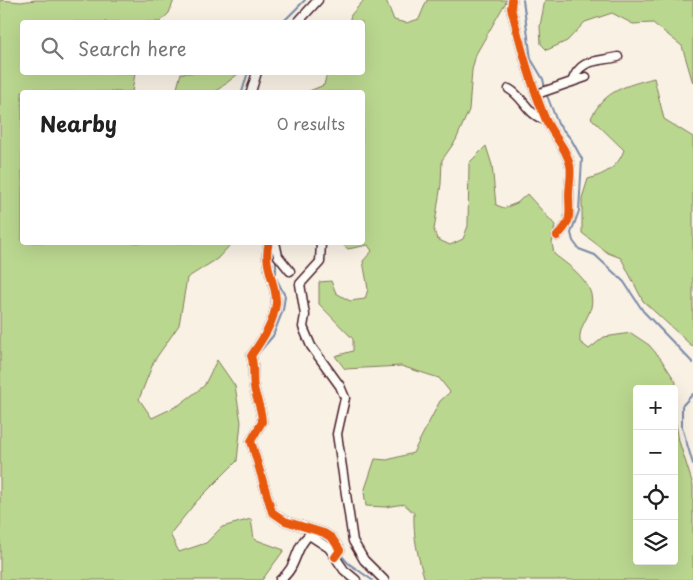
<!DOCTYPE html>
<html lang="en">
<head>
<meta charset="utf-8">
<style>
  body { margin:0; font-family:"Playpen Sans",sans-serif; background:#f6f6f6; color:#222 }
  .controls { position:absolute; right:15px; bottom:15px; display:grid; overflow:hidden; border-radius:5px; box-shadow:0 5px 20px #0002 }
  .controls button { width:45px; height:45px; display:grid; place-items:center; padding:0; border:0; border-bottom:1px solid #e0e0e0; background:#fff; color:#222; font:25px sans-serif }
  .list { margin:0; padding:0; list-style:none }
  h2 { display:flex; justify-content:space-between; align-items:center; height:65px; margin:0; padding:0 20px; font-size:21px }
  h2 small { font-size:16px; font-weight:400; color:#767676 }
  .icon { flex:none; width:28px; height:28px; fill:none; stroke:currentColor; stroke-width:2; stroke-linecap:round; stroke-linejoin:round }
  .map { position:relative; flex:none; width:693px; height:580px; overflow:hidden }
  .search { position:absolute; background:#fff; box-shadow:0 5px 20px #0002; left:20px; top:20px; width:345px; height:55px; display:flex; align-items:center; gap:12px; box-sizing:border-box; padding:0 18px; border-radius:5px; color:#767676; font-size:19px }
  .panel { position:absolute; background:#fff; box-shadow:0 5px 20px #0002; left:20px; top:90px; width:345px; height:155px; border-radius:5px }
  .map>svg:first-child { display:block }
  .green { fill:#bad78f; stroke:#827b5d; fill-rule:evenodd }
  .lines { fill:none; stroke-linecap:round; stroke-linejoin:round }
  .stream { stroke:#7a8aa7; stroke-width:2 }
  .street-casing { stroke:#4a1f2b; stroke-width:11 }
  .street { stroke:#fdfcf7; stroke-width:8 }
  .cycleway-casing { stroke:#fdfcf7; stroke-width:11 }
  .cycleway { stroke:#e8590c; stroke-width:8 }
</style>
</head>
<body>
<div class="map">
<svg width="693" height="580" viewBox="0 0 693 580">
  <rect width="100%" height="100%" fill="#f9f1e4"/>
  <filter id="ink" filterUnits="userSpaceOnUse"><feTurbulence type="fractalNoise" baseFrequency=".02" numOctaves="2"/><feDisplacementMap in="SourceGraphic" scale="10" xChannelSelector="R" yChannelSelector="G"/><feConvolveMatrix kernelMatrix="1 2 1 2 8 2 1 2 1" color-interpolation-filters="sRGB"/></filter>
  <g filter="url(#ink)">
    <path class="green" d="M0,0L21,2L35,0H174L169,13L160,22H22V72L135,73L132,92H22V242L232,243L217,259L187,278L179,325L154,361L139,399L152,418L179,405L204,386L217,360L235,386L241,422L237,461L196,502L170,534L179,552L206,543L222,527L251,519L254,539L284,550L262,580H0Z
      M364,0H386L394,20L406,23L419,19L427,0H507L476,54L472,70L469,110L456,140L442,160L441,184L434,230L437,239L450,245L463,239L468,226L469,163L486,146L492,165L496,205L504,208L517,203L527,194L555,225L552,243L554,254C572,268 601,287 589,313C584,324 579,329 580,342L589,349L604,337L631,333L649,345L661,359L676,382L674,412L679,441L693,485V580H425C418,558 413,536 414,513L404,504L385,507L366,506L364,492L375,459L387,460L413,453L440,401L450,392L439,378L401,366L345,369L335,356L353,351V339L319,304V282L331,281L336,293L350,301L365,299L368,289L363,261L372,251L368,245L348,249L341,243L362,242V92H307L324,85L327,73L362,72V22H349L351,15ZM637,389H674V561H637Z
      M545,0H693V83L682,46L653,23L633,24L612,13L585,22L567,41L547,50L541,44L540,26Z
      M181,73L238,72V74L215,92H176Z
      M654,78L664,119L693,137V347L643,301L621,258L608,253L582,233V198L588,179C606,174 618,167 624,150L591,118C605,90 625,86 654,78Z"/>
    <g class="lines">
      <path class="stream" d="M523,0L531,59L543,79L545,88
        M283,22L305,0
        M242,92L248,72
        M546,93L558,124L571,139L582,159L579,211L571,233L573,241L579,249L595,255L624,282L643,311L693,363
        M255,357L273,336L283,310L285,296L276,278V258
        M693,394L682,406V427L693,464
        M249,446L254,463
        M264,498L267,508
        M272,516L282,523
        M341,555L348,563L372,580"/>
      <defs>
        <path id="street" d="M512,0L511,8C521,46 530,82 545,118C552,135 566,146 570,165C572,175 569,184 569,195C569,215 573,221 557,236
          M298,22L318,0
          M572,82C580,58 597,62 618,57
          M509,89C524,97 528,116 546,120
          M251,92L257,72
          M537,94L586,77
          M269,242C262,266 277,283 276,303C274,323 262,340 251,356C255,365 252,376 254,387C256,399 262,409 262,422L251,441L272,512L285,521L324,533L332,538L340,550L335,557
          M275,242L278,256L290,271
          M321,242L320,262L300,284L305,315L303,327L311,346L340,386L345,398L337,434L353,541L364,560L384,580
          M280,580C298,567 294,548 309,535L329,548L344,570L356,580"/>
      </defs>
      <use href="#street" class="street-casing"/>
      <use href="#street" class="street"/>
      <defs>
        <path id="cycleway" d="M512,0L511,8C521,46 530,82 545,118C552,135 566,146 570,165C572,175 569,184 569,195C569,215 573,221 557,236
          M269,242C262,266 277,283 276,303C274,323 262,340 251,356C255,365 252,376 254,387C256,399 262,409 262,422L251,441L272,512L285,521L324,533L332,538L340,550L335,557"/>
      </defs>
      <use href="#cycleway" class="cycleway-casing"/>
      <use href="#cycleway" class="cycleway"/>
    </g>
  </g>
</svg>
<div class="controls">
<button>+</button>
<button>−</button>
<button><svg class="icon" aria-label="locate" viewBox="0 0 24 24"><circle cx="12" cy="12" r="6"/><path d="M12 2v4M12 18v4M2 12h4M18 12h4"/></svg></button>
<button><svg class="icon" aria-label="layers" viewBox="0 0 24 24"><path d="M12 4l9 5-9 5-9-5zM3 14l9 5 9-5"/></svg></button>
</div>
<div class="search"><svg class="icon" aria-label="search" viewBox="0 0 24 24"><circle cx="10" cy="10" r="6"/><path d="M15 15l6 6"/></svg>Search here</div>
<section class="panel">
<h2>Nearby<small>0 results</small></h2>
<ul class="list">
</ul>
</section>
</div>
</body>
</html>
